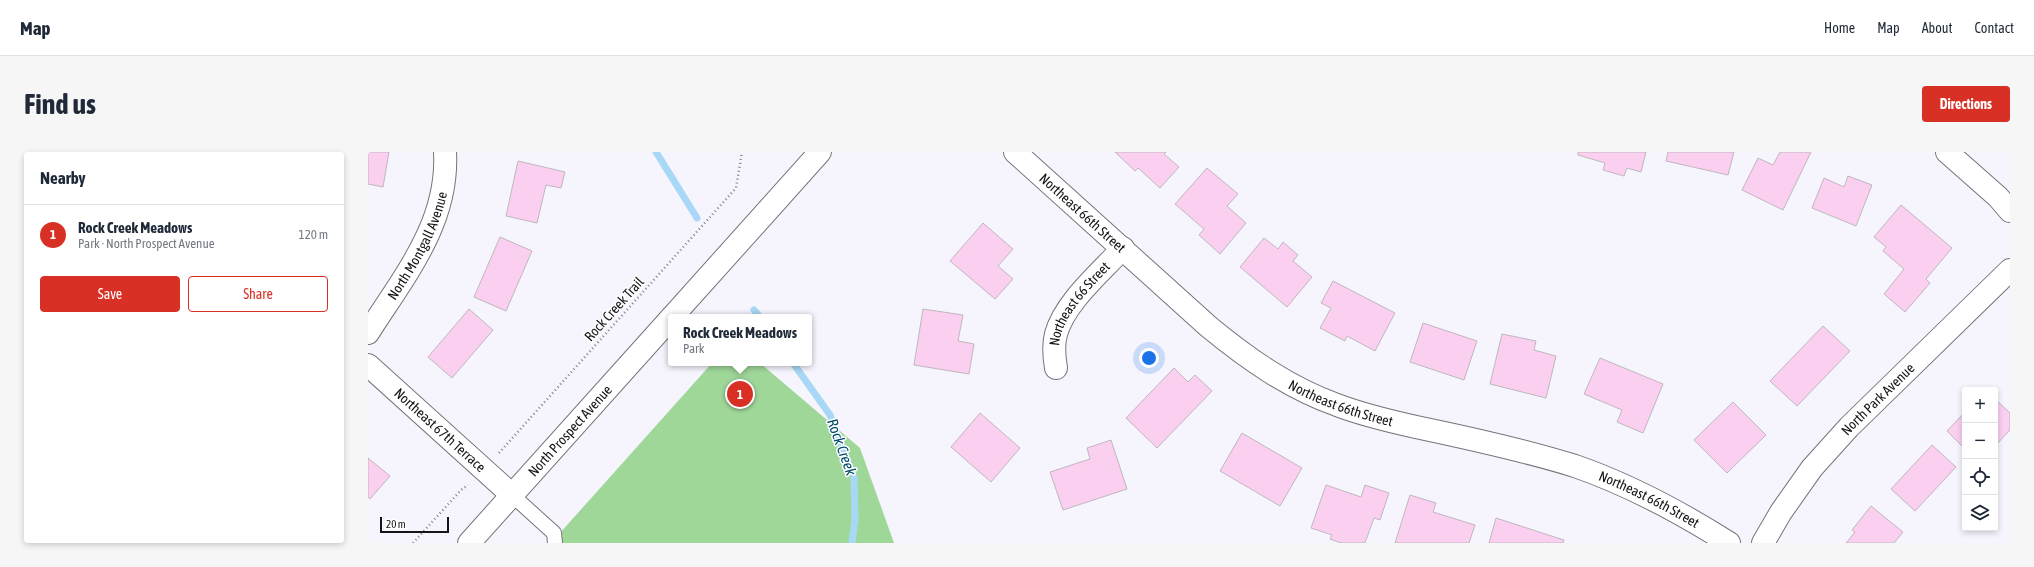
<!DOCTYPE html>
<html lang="en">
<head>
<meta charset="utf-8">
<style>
  body { margin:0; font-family:"Asap Condensed",sans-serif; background:#f6f6f7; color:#1f2937 }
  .controls { position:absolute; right:12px; bottom:12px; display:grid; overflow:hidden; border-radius:4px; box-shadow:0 2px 6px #0003 }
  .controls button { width:36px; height:36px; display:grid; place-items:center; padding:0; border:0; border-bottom:1px solid #e0e1e3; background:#fff; color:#1f2937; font:20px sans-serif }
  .scale { position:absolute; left:12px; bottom:10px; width:69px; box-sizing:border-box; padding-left:4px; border:2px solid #151517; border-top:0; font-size:11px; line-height:14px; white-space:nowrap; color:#151517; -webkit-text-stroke:3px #fff; paint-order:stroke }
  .you { position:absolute; left:781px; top:206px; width:14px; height:14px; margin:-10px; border:3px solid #fff; border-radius:50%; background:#1a73e8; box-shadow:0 0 0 6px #1a73e833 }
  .badge { display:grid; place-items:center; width:26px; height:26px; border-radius:50%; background:#d93025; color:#fff; font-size:13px; font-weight:700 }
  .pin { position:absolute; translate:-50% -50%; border:2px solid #fff; box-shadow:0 1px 4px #0006 }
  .popup { position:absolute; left:300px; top:162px; width:144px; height:52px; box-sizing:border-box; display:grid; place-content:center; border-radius:4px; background:#fff; filter:drop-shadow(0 1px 3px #0005); font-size:13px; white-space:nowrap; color:#747a83 }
  .popup b { font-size:15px; color:#1f2937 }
  .popup::after { content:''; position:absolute; left:50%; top:100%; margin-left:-8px; border:8px solid transparent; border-top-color:#fff }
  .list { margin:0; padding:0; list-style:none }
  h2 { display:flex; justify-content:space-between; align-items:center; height:52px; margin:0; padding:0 16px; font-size:17px }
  h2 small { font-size:13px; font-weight:400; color:#747a83 }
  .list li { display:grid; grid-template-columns:26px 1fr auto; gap:12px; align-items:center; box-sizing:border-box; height:60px; padding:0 16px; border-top:1px solid #e0e1e3 }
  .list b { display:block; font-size:15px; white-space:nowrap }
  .list p { margin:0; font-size:13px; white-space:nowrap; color:#747a83 }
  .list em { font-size:13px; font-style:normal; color:#747a83 }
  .actions { display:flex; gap:8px; padding:12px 16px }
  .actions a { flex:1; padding:9px 0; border:1px solid #d93025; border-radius:4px; text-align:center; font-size:14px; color:#d93025 }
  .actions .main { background:#d93025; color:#fff }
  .icon { flex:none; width:22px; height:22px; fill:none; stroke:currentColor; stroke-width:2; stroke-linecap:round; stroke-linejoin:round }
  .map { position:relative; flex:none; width:1642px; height:391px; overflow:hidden; border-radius:4px }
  header { display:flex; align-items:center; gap:24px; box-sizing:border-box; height:56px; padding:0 20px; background:#fff; border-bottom:1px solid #e0e1e3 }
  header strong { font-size:19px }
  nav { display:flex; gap:22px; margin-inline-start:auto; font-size:14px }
  .intro { display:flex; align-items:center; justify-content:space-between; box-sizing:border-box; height:96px; padding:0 24px }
  h1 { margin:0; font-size:28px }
  .button { padding:10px 18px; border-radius:4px; background:#d93025; color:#fff; font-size:14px; font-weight:700 }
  main { display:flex; gap:24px; padding:0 24px }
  aside { flex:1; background:#fff; border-radius:4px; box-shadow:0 2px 6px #0003 }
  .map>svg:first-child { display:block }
  .green { fill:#9fd799 }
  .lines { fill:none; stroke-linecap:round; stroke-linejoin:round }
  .stream { stroke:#a8d8f5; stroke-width:7 }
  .building { fill:#facff0; stroke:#bfb7bd }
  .service-casing { stroke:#75747b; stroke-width:16 }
  .minor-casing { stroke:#75747b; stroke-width:24 }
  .primary-casing { stroke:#75747b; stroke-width:24 }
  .path { stroke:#828187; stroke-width:2.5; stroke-dasharray:1 3; stroke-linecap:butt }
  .service { stroke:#fff; stroke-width:14 }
  .minor { stroke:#fff; stroke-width:22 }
  .primary { stroke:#fff; stroke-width:22 }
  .labels { text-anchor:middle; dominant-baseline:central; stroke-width:3; stroke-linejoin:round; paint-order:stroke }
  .street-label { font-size:14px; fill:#151517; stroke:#fff }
  .water-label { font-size:15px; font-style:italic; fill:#014a6a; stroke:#fff }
</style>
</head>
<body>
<header>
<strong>Map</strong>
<nav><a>Home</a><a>Map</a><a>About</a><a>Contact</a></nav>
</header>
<div class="intro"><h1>Find us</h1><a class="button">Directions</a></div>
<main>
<aside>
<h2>Nearby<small></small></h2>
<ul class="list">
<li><span class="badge">1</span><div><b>Rock Creek Meadows</b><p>Park · North Prospect Avenue</p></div><em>120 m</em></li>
</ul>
<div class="actions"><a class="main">Save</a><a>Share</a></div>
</aside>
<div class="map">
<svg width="1642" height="391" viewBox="0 0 1642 391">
  <rect width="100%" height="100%" fill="#f6f5fe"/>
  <path class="green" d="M344,211H392L492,296L526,391H183Z"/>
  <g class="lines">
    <path class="stream" d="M288,0L329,66
      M386,158L392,165
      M425,211L462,263L486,325L487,368L484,391"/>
  </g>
  <path class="building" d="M0,0H21L15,35L0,32Z
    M747,0H798L796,2L811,15L792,36L770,16L767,19Z
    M1210,0H1278L1273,20L1259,16L1256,24L1235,18L1237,11L1210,3Z
    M1300,0H1366L1360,23L1298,9Z
    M1412,0H1443L1415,58L1374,38L1390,6L1405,13Z
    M150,9L197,20L193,36L178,33L169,71L138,64Z
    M839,16L870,42L859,54L878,71L852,102L831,83L836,77L807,52Z
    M1480,24L1504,33L1488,74L1444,56L1456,26L1476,35Z
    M1533,53L1584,96L1558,127L1562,131L1537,160L1516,142L1536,117L1515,99L1518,95L1506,85Z
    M615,71L645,97L630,114L645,127L627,147L582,109Z
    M132,85L164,99L138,159L106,145Z
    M896,86L910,97L915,90L930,103L925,109L944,125L919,155L872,115Z
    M965,129L1027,161L1007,199L979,184L977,189L952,176L963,156L953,151Z
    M101,157L125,178L84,226L60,205Z
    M555,157L595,163L590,189L606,192L601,222L546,213Z
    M1055,171L1109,189L1096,228L1042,210Z
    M1455,174L1482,199L1429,254L1402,229Z
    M1134,182L1168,189L1166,198L1188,204L1178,246L1122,232Z
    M1232,206L1295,232L1275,281L1249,270L1254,258L1216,242Z
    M806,216L820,230L827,223L844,239L789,296L758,266Z
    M1627,247L1642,261V278L1627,294Z
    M1365,250L1398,283L1359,321L1326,288Z
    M1597,260V297L1579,279Z
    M612,261L652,296L623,330L583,295Z
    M874,281L934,316L912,354L852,319Z
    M743,288L759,337L695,358L682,320L722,307L719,296Z
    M1564,293L1588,315L1547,359L1523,337Z
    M0,306L22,324L2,347L0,345Z
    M958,333L993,345L997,333L1021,341L1012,368L1006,366L997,391H973L962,387L964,383L943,376Z
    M1042,343L1068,351L1065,360L1107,373L1101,391H1027Z
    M1503,354L1535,380L1526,391H1478L1487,380L1484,378Z
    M1128,366L1196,388L1195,391H1121Z"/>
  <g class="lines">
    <defs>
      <path id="service" d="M144,343L186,381L187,391"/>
      <g id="minor">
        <path id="s1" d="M647,0L841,175C880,207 921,236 969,253C995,263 1021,269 1048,275C1100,286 1156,298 1207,314C1262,333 1312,360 1361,391"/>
        <path d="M1579,0L1630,45L1642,59"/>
        <path id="s2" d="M0,181C36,124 81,71 77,0"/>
        <path id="s3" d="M0,213L144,343"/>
        <path id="s4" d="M688,216C686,204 685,193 688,182C697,150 733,120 755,96"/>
        <path id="s5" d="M1395,391L1413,360L1444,316L1481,275L1642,118"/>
      </g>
      <g id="primary">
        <path d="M304,165L452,0"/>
        <path id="s6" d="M101,391L303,166"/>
      </g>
    </defs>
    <use href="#service" class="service-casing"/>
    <use href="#minor" class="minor-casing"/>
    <use href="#primary" class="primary-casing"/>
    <path class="path" d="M131,301L368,36L374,0
      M45,391L93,338L100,333"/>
    <use href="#service" class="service"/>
    <use href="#minor" class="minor"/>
    <use href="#primary" class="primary"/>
  </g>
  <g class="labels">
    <g class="street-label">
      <text stroke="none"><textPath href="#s1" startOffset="91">Northeast 66th Street</textPath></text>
      <text stroke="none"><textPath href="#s2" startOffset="101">North Montgall Avenue</textPath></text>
      <text stroke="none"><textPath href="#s4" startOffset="72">Northeast 66 Street</textPath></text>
      <text transform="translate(246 157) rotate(-48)">Rock Creek Trail</text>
      <text stroke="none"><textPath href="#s5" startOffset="185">North Park Avenue</textPath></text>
      <text stroke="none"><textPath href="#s1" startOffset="415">Northeast 66th Street</textPath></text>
      <text stroke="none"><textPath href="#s3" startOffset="97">Northeast 67th Terrace</textPath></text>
      <text stroke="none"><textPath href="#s6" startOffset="151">North Prospect Avenue</textPath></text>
      <text stroke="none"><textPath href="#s1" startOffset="739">Northeast 66th Street</textPath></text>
    </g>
    <g class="water-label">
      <text transform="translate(474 295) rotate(70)">Rock Creek</text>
    </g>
  </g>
</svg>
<div class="controls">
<button>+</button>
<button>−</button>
<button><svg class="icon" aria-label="locate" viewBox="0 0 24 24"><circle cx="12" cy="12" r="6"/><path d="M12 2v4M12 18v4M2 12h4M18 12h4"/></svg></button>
<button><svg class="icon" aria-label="layers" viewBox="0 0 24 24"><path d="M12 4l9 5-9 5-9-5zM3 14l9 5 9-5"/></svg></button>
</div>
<div class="scale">20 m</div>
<div class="you"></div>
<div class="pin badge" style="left:372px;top:242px">1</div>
<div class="popup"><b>Rock Creek Meadows</b>Park</div>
</div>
</main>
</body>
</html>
